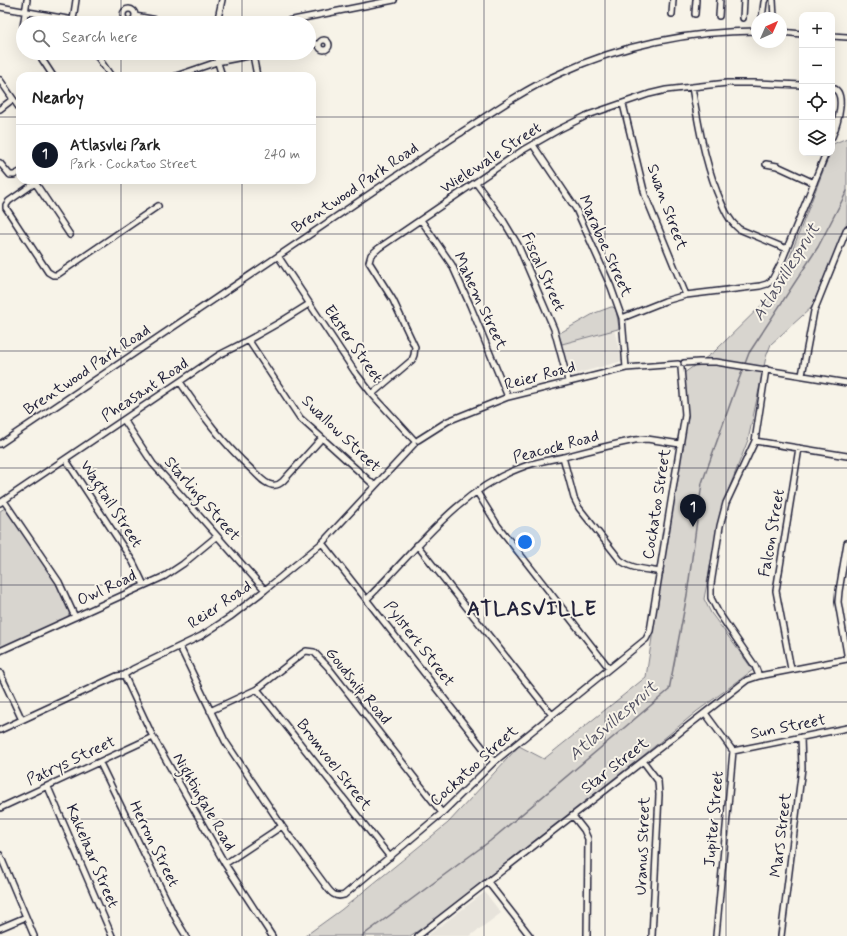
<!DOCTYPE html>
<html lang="en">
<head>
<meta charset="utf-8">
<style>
  body { margin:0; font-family:Mynerve,sans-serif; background:#f6f6f6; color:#222 }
  .controls { position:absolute; right:12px; top:12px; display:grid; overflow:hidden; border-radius:8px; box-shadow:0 4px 16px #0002 }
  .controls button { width:36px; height:36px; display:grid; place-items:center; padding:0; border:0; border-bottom:1px solid #e0e0e0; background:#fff; color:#222; font:20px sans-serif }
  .compass { position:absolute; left:751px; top:12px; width:36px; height:36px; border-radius:50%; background:#fff; box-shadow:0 4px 16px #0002; rotate:45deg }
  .you { position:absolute; left:525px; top:542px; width:14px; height:14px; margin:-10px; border:3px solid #fff; border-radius:50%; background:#1a73e8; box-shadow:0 0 0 6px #1a73e833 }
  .badge { display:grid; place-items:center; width:26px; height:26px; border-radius:50%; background:#111827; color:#fff; font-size:13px; font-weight:700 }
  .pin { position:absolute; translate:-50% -33px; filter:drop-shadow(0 1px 2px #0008) }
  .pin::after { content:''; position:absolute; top:21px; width:14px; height:12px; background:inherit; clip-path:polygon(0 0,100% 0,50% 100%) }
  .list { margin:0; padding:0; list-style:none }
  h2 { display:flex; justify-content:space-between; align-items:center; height:52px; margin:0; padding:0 16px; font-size:17px }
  h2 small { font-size:13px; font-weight:400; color:#767676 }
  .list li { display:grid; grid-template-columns:26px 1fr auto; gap:12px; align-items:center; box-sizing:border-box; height:60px; padding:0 16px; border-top:1px solid #e0e0e0 }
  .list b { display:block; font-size:15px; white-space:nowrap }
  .list p { margin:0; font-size:13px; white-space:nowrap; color:#767676 }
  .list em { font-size:13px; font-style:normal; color:#767676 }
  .icon { flex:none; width:22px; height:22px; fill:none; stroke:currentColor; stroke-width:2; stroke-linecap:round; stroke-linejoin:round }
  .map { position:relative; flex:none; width:847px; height:936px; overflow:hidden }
  .search { position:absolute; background:#fff; box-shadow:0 4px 16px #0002; left:16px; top:16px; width:300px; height:44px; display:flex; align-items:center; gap:10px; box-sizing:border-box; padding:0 14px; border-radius:22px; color:#767676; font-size:15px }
  .panel { position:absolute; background:#fff; box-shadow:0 4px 16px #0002; left:16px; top:72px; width:300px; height:112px; border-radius:12px }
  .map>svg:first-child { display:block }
  .built { fill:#e7e3db }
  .green { fill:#d8d5cf; stroke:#7d7c85 }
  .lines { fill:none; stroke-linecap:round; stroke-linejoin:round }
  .stream { stroke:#76747f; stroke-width:1.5 }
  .minor-casing { stroke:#22223b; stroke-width:8 }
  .minor { stroke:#f7f3e8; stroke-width:5 }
  .grid { fill:none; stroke:#22223b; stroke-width:1; stroke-opacity:0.55 }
  .labels { text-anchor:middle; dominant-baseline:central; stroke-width:4; stroke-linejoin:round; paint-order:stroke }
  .street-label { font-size:16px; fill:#22223b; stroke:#f7f3e8 }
  .water-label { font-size:17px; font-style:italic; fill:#535263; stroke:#f7f3e8 }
  .district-label { font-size:20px; font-weight:bold; letter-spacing:1px; fill:#22223b; stroke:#f7f3e8 }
</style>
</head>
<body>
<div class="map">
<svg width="847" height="936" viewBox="0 0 847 936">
  <rect width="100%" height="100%" fill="#f7f3e8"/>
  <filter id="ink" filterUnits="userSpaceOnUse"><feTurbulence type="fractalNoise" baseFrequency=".025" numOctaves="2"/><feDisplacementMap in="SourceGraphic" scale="8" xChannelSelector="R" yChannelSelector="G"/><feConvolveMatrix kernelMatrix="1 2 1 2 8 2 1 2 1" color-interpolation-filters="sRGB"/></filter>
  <g filter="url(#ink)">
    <path class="built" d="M614,330L622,361L575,374L572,360L567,362L562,344Z
      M485,892L501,913L470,936H427Z"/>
    <path class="green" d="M847,138V222L812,307L771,344L766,357L748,440L721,509L704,599L711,613L753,670L696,712L644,755L484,880L442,915L410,936H305L341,910L448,823L519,746L544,759L646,677L666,545L687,418L684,373L714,352L777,290L830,153H832L833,144Z
      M611,307H613L616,310L619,327L618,329L562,344L558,334L595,313Z
      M5,508L58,584L70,612L67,618L0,648V511Z"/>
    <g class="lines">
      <path class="stream" d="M362,936L490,841L669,690L687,595L702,483L738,382L749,353L818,247L847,191"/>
      <defs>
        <path id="minor" d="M773,0L774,18
          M0,7L73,20
          M123 15a6 6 0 1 1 12 0a6 6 0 1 1-12 0Z
          M672,14L673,0
          M695,14L696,0
          M135,16L173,23
          M719,16L720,0
          M743,18L744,0
          M762,18L764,2L765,0
          M73,20L76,0
          M217,23L222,0
          M278,23L394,0
          M23,27L27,0
          M781,32L802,34
          M832,36L847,37
          M319 45a5 5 0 1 1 10 0a5 5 0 1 1-10 0Z
          M309,44H319
          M38,53L53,76
          M95,53L111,76
          M215,53L222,76
          M253,55L257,76
          M176,76L217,62L264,53
          M0,80L20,109
          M692,87C698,123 704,158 717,192C723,206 727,219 739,229L787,249
          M832,88C847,91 838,123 832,137
          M623,104L645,195L686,295
          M0,109L13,99
          M533,145L576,209L611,287L622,318L626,368
          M0,163L10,175H14L20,172
          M766,164L777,166L814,183
          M34,181L70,235
          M35,183L9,201L6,205V208L48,272L53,275H57L158,206
          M476,183L503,220L518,245L554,329L568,381
          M421,220L452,265L470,305L508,397
          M278,256L355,372L372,394L414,440
          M622,318L665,301L686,295L760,286L767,284L772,280L781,263L826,153
          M249,341L300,418L375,486
          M684,363L699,362H716L847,383
          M802,375L814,311L847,229
          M180,382C202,415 223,443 252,470C258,475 264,484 272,485C277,486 280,484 283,481L322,438
          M372,394L412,360L414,355L415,347L393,300L369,262L371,255L379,248L523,150L558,130L588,115L649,94L666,90L727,83H754L802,85
          M124,420L153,464L164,476L265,590
          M418,440L448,421L508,397L626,368L678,364
          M755,441L847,456
          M0,444C100,376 199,310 299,242C352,206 405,169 459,134C492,112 525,89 561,73C621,45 690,31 757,31
          M563,457L574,498L579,508L620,560C631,569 646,569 660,572
          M66,460L133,562L144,585
          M477,492L498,526L609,668
          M4,501L59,582L75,617
          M0,503L219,355C250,340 280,323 309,304
          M322,543L494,762
          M847,543L839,591L838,602L847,654
          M417,545L552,715
          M367,599C414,553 456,492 520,468C534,462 549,460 564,457C587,451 611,445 635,440L647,439L680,444
          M180,647L225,741L282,826L326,886C331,893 335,898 344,895L442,813L494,762L646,639L650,631L685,415L681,368
          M0,651L165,576L183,564L217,536
          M791,669L776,591L799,448
          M0,673L22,720
          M124,675L153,737L225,864L272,936
          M759,676L755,666L718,612L711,598V584L720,526L726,503L755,441L766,369
          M257,689L390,857
          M210,711L257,689L303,653L306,651L314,652L328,667L442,813
          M705,713L733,751L716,936
          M0,730L117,676L124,675L133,669L201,636L230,617L265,590L322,543L414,444
          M733,751L847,728
          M643,761L658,781L659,795L652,936
          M100,763L177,921L186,936
          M48,787L112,936
          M0,808L153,737
          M573,816L584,830L588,839L587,936
          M0,855L34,936
          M225,864L282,826
          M488,882L530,936
          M0,928L26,917
          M418,936L747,680L759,676L847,659
          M781,936L802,768L801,737"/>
      </defs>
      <use href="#minor" class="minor-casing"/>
      <use href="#minor" class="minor"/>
    </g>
  </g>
  <path class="grid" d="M121,0V23M242,0V23M363,0V936M484,0V936M605,0V936M726,0V936M121,53V76M242,53V76M0,117H20M312,117H802M832,117H847M121,180V936M242,180V936M0,234H847M0,351H847M0,468H847M0,585H847M0,702H847M0,819H847"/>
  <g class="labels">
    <g class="street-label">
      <text transform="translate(491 158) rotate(-33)">Wielewale Street</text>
      <text transform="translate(355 188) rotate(-34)">Brentwood Park Road</text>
      <text transform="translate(667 207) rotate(70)">Swan Street</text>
      <text transform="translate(605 246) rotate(66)">Maraboe Street</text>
      <text transform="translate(543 272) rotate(66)">Fiscal Street</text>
      <text transform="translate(480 301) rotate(65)">Mahem Street</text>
      <text transform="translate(353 344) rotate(55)">Ekster Street</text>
      <text transform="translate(87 370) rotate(-34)">Brentwood Park Road</text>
      <text transform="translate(540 376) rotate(-15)">Reier Road</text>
      <text transform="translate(145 390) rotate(-34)">Pheasant Road</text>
      <text transform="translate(341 434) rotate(44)">Swallow Street</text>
      <text transform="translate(556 447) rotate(-15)">Peacock Road</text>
      <text transform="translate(202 499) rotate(49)">Starling Street</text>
      <text transform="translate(111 504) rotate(57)">Wagtail Street</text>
      <text transform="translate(657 504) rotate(-81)">Cockatoo Street</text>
      <text transform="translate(772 533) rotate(-80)">Falcon Street</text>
      <text transform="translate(107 588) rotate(-25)">Owl Road</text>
      <text transform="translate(220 605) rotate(-34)">Reier Road</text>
      <text transform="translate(419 644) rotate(52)">Pylstert Street</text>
      <text transform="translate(358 686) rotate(51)">Goudsnip Road</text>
      <text transform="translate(788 727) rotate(-11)">Sun Street</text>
      <text transform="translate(71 761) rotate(-25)">Patrys Street</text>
      <text transform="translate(334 765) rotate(52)">Bromvoel Street</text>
      <text transform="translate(474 766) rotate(-42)">Cockatoo Street</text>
      <text transform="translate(615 766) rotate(-38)">Star Street</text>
      <text transform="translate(204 802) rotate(60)">Nightingale Road</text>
      <text transform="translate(714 819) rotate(-85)">Jupiter Street</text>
      <text transform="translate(781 835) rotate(-83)">Mars Street</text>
      <text transform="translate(154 844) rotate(64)">Herron Street</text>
      <text transform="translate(643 846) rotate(-88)">Uranus Street</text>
      <text transform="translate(92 856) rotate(67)">Kakelaar Street</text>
    </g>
    <g class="water-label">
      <text transform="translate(786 272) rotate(-58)">Atlasvillespruit</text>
      <text transform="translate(613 721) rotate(-41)">Atlasvillespruit</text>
    </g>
    <g class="district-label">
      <text x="532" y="609">ATLASVILLE</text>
    </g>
  </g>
</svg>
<div class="controls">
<button>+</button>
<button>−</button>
<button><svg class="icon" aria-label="locate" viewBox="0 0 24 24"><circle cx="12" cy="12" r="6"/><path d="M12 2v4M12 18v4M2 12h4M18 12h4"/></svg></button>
<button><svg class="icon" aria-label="layers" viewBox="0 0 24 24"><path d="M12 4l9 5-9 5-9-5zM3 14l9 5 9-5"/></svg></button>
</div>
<svg class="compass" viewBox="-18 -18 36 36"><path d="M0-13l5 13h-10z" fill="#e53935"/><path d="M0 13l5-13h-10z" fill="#767676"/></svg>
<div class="you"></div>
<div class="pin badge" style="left:693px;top:527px">1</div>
<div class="search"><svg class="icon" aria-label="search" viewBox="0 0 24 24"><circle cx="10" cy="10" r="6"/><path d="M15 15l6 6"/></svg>Search here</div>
<section class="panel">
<h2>Nearby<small></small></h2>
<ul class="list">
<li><span class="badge">1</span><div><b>Atlasvlei Park</b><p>Park · Cockatoo Street</p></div><em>240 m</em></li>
</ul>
</section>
</div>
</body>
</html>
